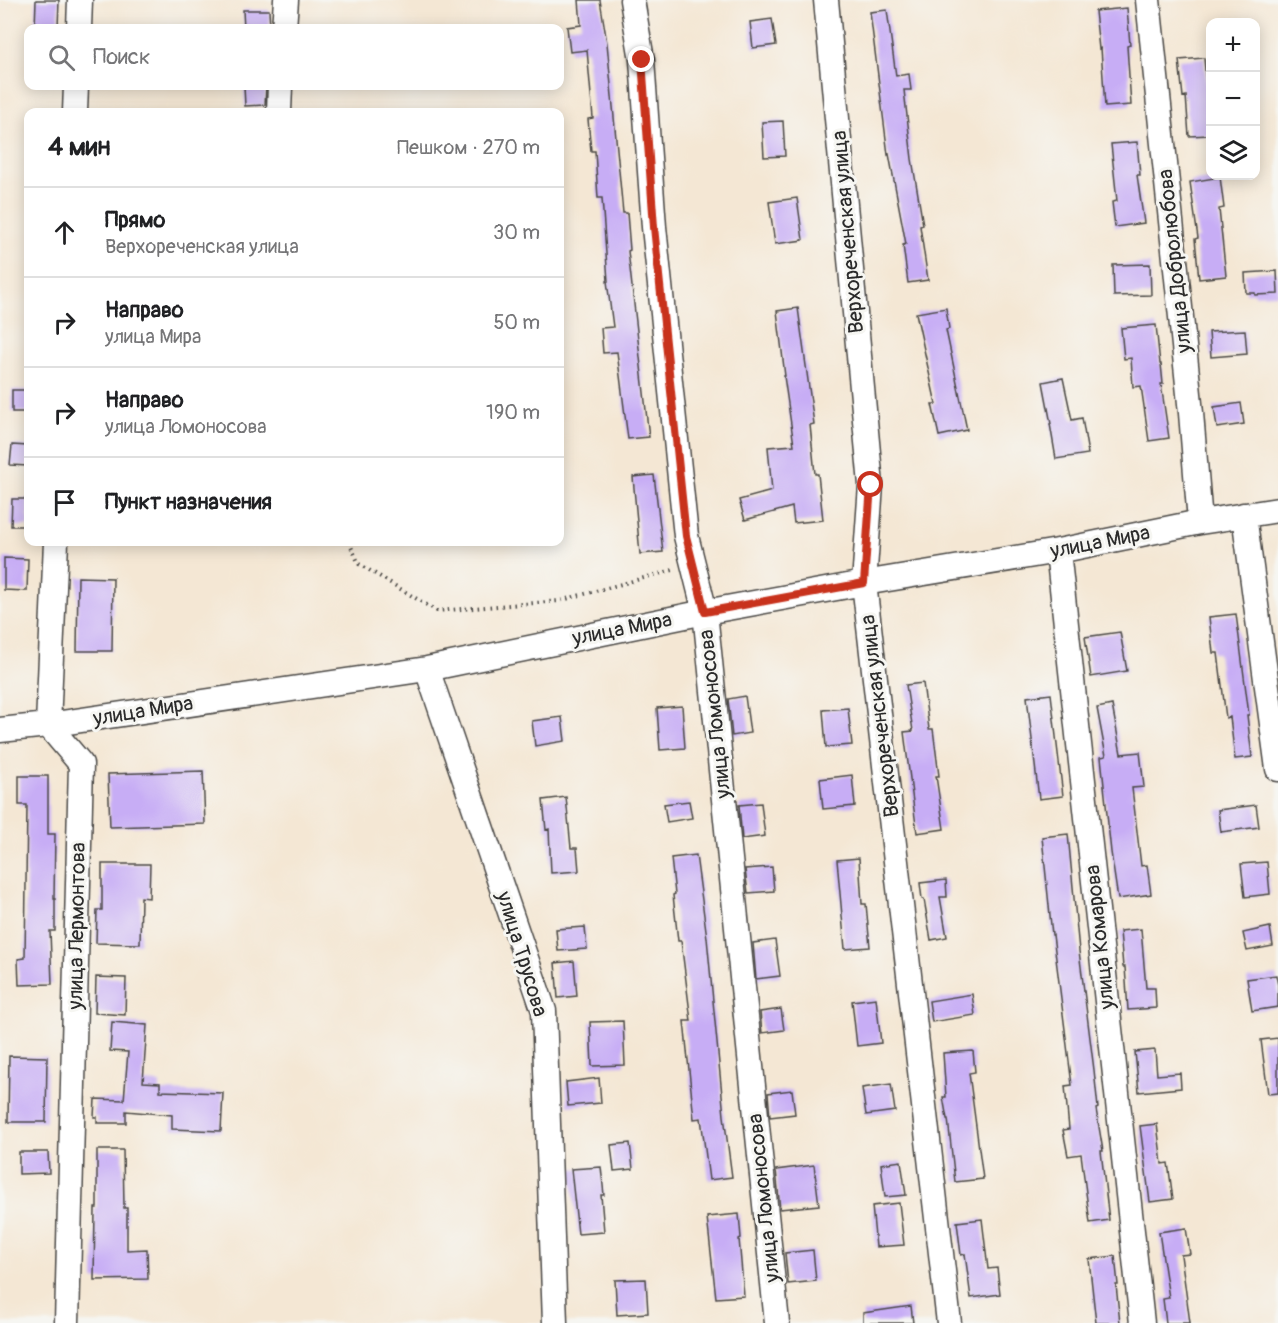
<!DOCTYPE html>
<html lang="ru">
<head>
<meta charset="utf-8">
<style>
  body { margin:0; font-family:Pangolin,sans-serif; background:#f6f6f6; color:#202124 }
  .controls { position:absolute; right:18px; top:18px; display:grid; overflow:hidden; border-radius:12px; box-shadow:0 3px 15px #0003 }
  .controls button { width:54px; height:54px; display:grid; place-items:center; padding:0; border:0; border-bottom:2px solid #e0e0e0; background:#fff; color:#202124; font:30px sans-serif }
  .stop { position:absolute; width:18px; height:18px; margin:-14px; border:4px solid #c8321e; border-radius:50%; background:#fff }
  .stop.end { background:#c8321e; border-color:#fff; box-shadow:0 2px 6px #0008 }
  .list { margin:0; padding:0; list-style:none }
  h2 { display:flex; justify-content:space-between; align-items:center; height:78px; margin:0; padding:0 24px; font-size:26px }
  h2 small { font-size:20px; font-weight:400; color:#757577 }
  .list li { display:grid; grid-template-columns:39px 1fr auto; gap:18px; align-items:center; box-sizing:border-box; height:90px; padding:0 24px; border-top:2px solid #e0e0e0 }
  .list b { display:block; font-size:22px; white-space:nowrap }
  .list p { margin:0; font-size:20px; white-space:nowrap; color:#757577 }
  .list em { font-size:20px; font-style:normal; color:#757577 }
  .icon { flex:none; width:33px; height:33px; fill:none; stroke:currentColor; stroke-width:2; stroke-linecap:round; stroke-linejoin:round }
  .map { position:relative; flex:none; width:1278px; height:1323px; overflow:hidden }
  .search { position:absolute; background:#fff; box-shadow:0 3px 15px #0003; left:24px; top:24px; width:540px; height:66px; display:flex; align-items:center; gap:15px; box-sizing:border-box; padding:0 21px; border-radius:12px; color:#757577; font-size:22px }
  .panel { position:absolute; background:#fff; box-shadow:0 3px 15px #0003; left:24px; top:108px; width:540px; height:438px; border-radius:12px }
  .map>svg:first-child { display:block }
  .building { fill:#c7adf5 }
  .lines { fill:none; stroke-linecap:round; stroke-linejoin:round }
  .minor-casing { stroke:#494744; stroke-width:27 }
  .path { stroke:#494744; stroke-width:4; stroke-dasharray:1.5 4.5; stroke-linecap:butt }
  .minor { stroke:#fff; stroke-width:24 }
  .route { stroke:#c8321e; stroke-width:8 }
  .labels { text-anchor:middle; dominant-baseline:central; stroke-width:6; stroke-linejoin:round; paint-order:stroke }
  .street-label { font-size:21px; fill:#2b2b2b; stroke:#f6f6f2 }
</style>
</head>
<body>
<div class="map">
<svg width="1278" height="1323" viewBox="0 0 1278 1323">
  <rect width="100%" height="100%" fill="#f6f6f2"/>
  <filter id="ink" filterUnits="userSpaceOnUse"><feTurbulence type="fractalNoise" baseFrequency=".0167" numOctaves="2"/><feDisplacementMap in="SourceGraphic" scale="12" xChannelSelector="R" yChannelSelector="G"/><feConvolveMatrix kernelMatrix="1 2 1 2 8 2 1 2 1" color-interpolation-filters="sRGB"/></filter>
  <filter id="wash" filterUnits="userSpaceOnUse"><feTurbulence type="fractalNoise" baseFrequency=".008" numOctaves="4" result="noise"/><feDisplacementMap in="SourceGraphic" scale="24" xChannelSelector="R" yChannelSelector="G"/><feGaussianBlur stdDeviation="1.35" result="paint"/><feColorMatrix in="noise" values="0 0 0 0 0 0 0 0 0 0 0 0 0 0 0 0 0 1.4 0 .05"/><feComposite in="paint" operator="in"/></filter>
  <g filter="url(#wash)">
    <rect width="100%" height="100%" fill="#f4e7d4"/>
    <g id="blocks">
      <path class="building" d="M36,0H59L58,28H35Z
        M579,0H600L607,43L623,213H627L630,250L628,251L649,437L628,439L617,352L603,353L601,328L613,327L607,281H608L602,198H598L595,151H591L588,119L593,118L587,50L570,52L567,27L581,25Z
        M1127,8L1130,45L1127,46L1131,105L1105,107L1101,48L1099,49L1095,11Z
        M243,10H269L270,28H244Z
        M887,10L896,76L909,74L911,90H904L912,159L923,225L920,226L928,280L908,283L903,245L906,244L889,154L888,155L870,12Z
        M772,19L776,45L753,48L750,22Z
        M1204,58L1209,116H1210V135L1189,136L1186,96L1183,97L1179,60Z
        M244,86H266L265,105L245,106Z
        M783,121L785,156L764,157L762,122Z
        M1137,142L1140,175H1137L1144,223L1115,227L1112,202L1117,201L1111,144Z
        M1220,177L1224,208L1219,209L1226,276L1199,279L1195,239L1198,238L1190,182Z
        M797,198L803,240L775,244L769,202Z
        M1150,264L1151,295L1114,296L1113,265Z
        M1277,271L1278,294L1255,295V293H1246L1245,273Z
        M798,308L814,424L810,425L815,474H818L823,520L794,523L792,507L745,520L739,500L772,491L768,447L794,445L784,376H785L777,311Z
        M946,308L949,329L946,330L967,430L939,436L932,404H936L916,313Z
        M1156,325L1160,364H1161L1163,384H1161L1169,438L1149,441L1141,386L1133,387L1131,358L1124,359L1121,328Z
        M1245,330L1247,354L1211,357L1209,332Z
        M1063,378L1072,420L1082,418L1088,454L1056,459L1050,424H1051L1043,382Z
        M12,390H28V412H12Z
        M1241,403L1244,424L1217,428L1214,407Z
        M12,445L28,446V466L10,465Z
        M654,475L663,552L640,554L633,477Z
        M12,499H28V526H11Z
        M4,558L28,559L27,591L4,590Z
        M78,577L113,578L112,651H77Z
        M1236,614L1249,715H1247L1252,757L1235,759L1230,717L1226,718L1218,653H1213L1209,617Z
        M1120,632L1127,671L1091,677L1085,637Z
        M923,683L929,729H933L939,776H936L944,829L917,833L904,732L913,731L906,685Z
        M1051,694L1063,796L1039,799L1027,697Z
        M745,696L750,733L732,736L728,699Z
        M1112,705L1121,754L1140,752L1144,787L1132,788L1141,866L1147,865L1151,894L1118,899L1111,852L1101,757L1106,756L1097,708Z
        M682,706L685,748L660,750L657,708Z
        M848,708L852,745L826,747L823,710Z
        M562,717L565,741L535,746L532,721Z
        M203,771L205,824L110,827L108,774Z
        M852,775L855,806L823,809L820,779Z
        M19,776H48V834H55L54,899H55V931H50L52,984L19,985L18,959L25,958L27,805H19Z
        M566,797L571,848H577L579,871L551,873L549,829L546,830L543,800Z
        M689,801L692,818L667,822L664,804Z
        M761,803L765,836L742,839L739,805Z
        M1256,805L1259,827L1221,832L1218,810Z
        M1068,834L1079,951L1094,1070L1098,1108L1096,1109L1103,1151H1101L1109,1220L1090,1223L1081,1154L1068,1156L1063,1130L1069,1129L1065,1086L1072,1085L1053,935H1052L1042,837Z
        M696,855L707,938L724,1116L732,1177L709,1180L701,1118L694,1119L684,1021H691L681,941H678L673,895L675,894L671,858Z
        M859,858L862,904H866L870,947L845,949L837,860Z
        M1267,862L1270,894L1245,897L1241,864Z
        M102,864H150L149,898L141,897L140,944L96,943L97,910H102Z
        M772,867L774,891L748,893L745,869Z
        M946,880L947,897H940L947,937L931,940L924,899H922L920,883Z
        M585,927L587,949L558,951L556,929Z
        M1270,927L1273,946L1247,951L1243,933Z
        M1141,929L1146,988H1155L1156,1008L1128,1010L1125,967H1123L1120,931Z
        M775,940L780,976L756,979L753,943Z
        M574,961L577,996L558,998L555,963Z
        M1276,975L1278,985V1007L1252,1011L1247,979Z
        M96,977L126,978L125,1015L95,1013Z
        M972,994L975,1015L932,1022L929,1001Z
        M876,998L881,1043L857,1046L852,1001Z
        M781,1009L784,1030L762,1033L760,1012Z
        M623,1021L625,1065L592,1066L590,1022Z
        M112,1022L147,1025L143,1082L160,1083V1091L223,1093L221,1131L172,1129V1115L126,1111V1123H97V1117H94L95,1099L124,1100L128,1052L110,1051Z
        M1278,1038V1093L1268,1094L1261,1040Z
        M1155,1050L1157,1075L1180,1073L1181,1088L1139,1092L1135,1052Z
        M973,1051L975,1072L969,1073L983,1179L955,1182L948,1119H947L943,1097H946L943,1053Z
        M9,1056L47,1057L46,1122H8Z
        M599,1078L601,1103L568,1106L566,1082Z
        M891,1084L895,1111L866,1115L862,1088Z
        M792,1090L795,1114L770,1117L768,1093Z
        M1157,1124L1162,1164L1168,1163L1173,1199L1150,1202L1140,1126Z
        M630,1143L633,1169L614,1171L611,1145Z
        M97,1150H123L124,1208H127V1250L147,1249L148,1279L94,1280L95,1208H97Z
        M19,1152H48L49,1173L19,1174Z
        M901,1161L906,1195L885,1197L881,1164Z
        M814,1165L819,1205L780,1209L776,1170Z
        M601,1167L604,1195H601L604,1232L578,1234L571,1169Z
        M899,1203L904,1245L876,1247L872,1206Z
        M739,1214L741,1238L739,1239L744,1296L716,1298L707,1217Z
        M982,1219L988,1269L997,1268L1000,1294L971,1298L965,1254L961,1255L957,1222Z
        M1186,1228L1190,1254L1181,1255L1190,1323H1166L1163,1299L1169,1298L1159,1232Z
        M813,1250L816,1281L788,1284L785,1253Z
        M1115,1256L1118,1285H1116L1120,1323H1096L1089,1259Z
        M646,1279L648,1313L617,1315L615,1280Z
        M911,1306L913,1323H863V1313Z"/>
    </g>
  </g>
  <g filter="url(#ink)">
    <use href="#blocks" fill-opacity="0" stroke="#494744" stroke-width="1.5"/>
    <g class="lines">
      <defs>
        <path id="minor" d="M632,0L642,60L654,227L686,536L705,612L777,1323
          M826,0L871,485L864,583L949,1323
          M1148,0L1191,413L1200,522
          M79,28L80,0
          M284,28L286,0
          M75,112L76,86
          M279,112L280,86
          M1244,515L1278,769
          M56,542L48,725L81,764L67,1323
          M1058,551L1142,1323
          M427,669L544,1011L555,1323
          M0,730L48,725L427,669L705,612L864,583L1058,551L1200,522L1278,510"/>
      </defs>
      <use href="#minor" class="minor-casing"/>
      <path class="path" d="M349,542L359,564L437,611L559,601L673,570"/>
      <use href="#minor" class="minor"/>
    </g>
  </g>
  <g class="lines" filter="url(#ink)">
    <path class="route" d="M642,60L654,227L686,536L705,612L864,583L871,485"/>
  </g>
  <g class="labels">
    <g class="street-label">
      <text transform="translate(848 232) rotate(-95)">Верхореченская улица</text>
      <text transform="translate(1175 261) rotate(-96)">улица Добролюбова</text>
      <text transform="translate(1100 542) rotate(-11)">улица Мира</text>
      <text transform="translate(622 629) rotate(-11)">улица Мира</text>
      <text transform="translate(143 711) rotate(-9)">улица Мира</text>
      <text transform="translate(715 714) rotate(-96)">улица Ломоносова</text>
      <text transform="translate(880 716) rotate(-97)">Верхореченская улица</text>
      <text transform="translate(77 926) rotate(-89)">улица Лермонтова</text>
      <text transform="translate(1100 937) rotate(-96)">улица Комарова</text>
      <text transform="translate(522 954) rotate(73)">улица Трусова</text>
      <text transform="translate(764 1198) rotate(-96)">улица Ломоносова</text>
    </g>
  </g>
</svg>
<div class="controls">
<button>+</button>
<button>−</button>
<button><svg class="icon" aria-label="layers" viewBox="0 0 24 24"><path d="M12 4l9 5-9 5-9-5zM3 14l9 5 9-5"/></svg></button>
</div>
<div class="stop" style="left:871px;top:485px"></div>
<div class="stop end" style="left:642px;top:60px"></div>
<div class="search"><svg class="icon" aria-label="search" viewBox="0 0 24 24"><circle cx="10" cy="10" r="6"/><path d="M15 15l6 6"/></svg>Поиск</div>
<section class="panel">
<h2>4 мин<small>Пешком · 270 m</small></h2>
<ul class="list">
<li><svg class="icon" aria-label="ahead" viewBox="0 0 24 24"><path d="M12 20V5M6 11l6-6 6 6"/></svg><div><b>Прямо</b><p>Верхореченская улица</p></div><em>30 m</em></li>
<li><svg class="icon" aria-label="right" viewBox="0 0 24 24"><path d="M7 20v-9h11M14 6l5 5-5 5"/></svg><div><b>Направо</b><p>улица Мира</p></div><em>50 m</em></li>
<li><svg class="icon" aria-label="right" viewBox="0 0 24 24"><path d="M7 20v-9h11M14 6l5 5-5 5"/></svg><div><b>Направо</b><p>улица Ломоносова</p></div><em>190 m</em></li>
<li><svg class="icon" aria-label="arrive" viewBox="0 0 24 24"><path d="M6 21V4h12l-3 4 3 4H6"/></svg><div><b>Пункт назначения</b></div></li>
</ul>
</section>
</div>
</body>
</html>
